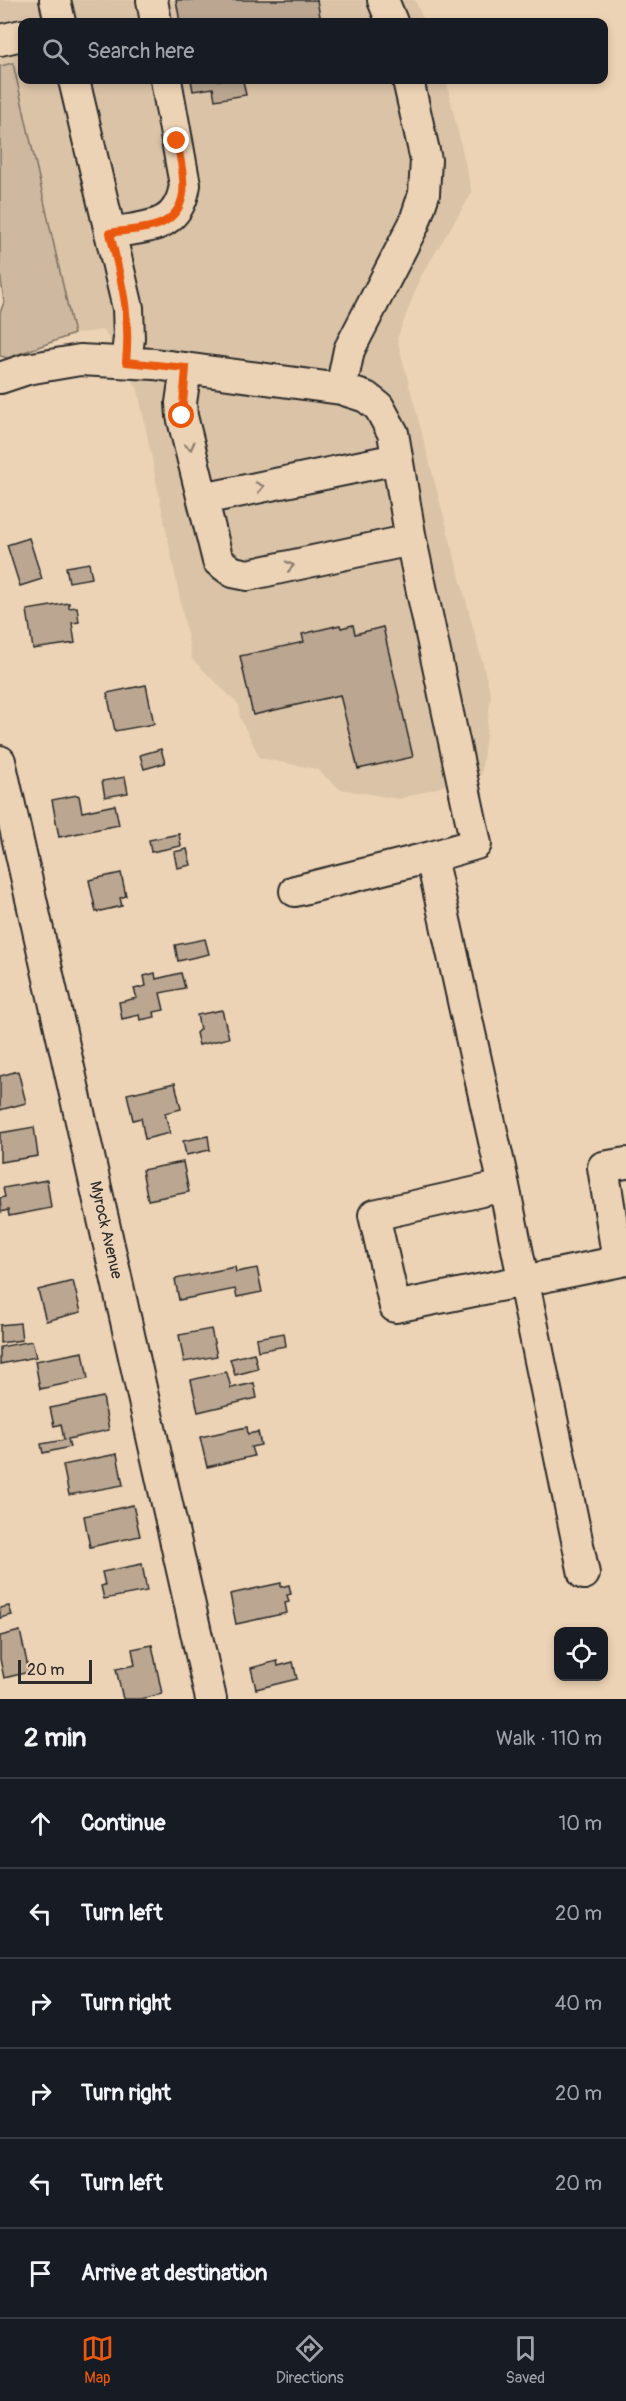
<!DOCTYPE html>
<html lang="en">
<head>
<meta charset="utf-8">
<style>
  body { margin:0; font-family:Pangolin,sans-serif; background:#20242c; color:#f1f3f6 }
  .controls { position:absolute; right:18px; bottom:18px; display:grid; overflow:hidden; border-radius:12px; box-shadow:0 3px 9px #0003 }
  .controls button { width:54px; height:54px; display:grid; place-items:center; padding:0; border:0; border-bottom:2px solid #363941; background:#171b24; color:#f1f3f6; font:30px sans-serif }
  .scale { position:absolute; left:18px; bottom:15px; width:74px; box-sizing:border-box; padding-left:6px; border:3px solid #2b2b2b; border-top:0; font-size:16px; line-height:21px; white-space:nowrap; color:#2b2b2b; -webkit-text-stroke:4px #edd3b5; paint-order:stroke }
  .stop { position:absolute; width:18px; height:18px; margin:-14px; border:4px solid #ea580c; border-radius:50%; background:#fff }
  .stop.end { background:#ea580c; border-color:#fff; box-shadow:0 2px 6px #0008 }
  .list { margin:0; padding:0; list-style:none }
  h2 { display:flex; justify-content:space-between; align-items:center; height:78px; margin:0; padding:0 24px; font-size:26px }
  h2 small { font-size:20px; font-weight:400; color:#9ea1a6 }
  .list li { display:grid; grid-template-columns:39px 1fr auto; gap:18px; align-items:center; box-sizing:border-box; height:90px; padding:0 24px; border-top:2px solid #363941 }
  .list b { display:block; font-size:22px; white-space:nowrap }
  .list em { font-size:20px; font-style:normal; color:#9ea1a6 }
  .icon { flex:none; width:33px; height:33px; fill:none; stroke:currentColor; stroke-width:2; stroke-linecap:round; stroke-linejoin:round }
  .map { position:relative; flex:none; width:626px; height:1699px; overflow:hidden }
  .search { position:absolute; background:#171b24; box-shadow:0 3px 9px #0003; left:18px; right:18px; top:18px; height:66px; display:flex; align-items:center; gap:15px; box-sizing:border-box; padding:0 21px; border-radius:12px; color:#9ea1a6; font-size:22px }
  .sheet { height:618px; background:#171b24 }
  nav { display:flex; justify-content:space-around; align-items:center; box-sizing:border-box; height:84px; border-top:2px solid #363941; background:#171b24; font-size:16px; color:#9ea1a6 }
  nav a { display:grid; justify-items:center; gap:3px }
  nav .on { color:#ea580c }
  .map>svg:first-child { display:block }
  .built { fill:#dac3a7 }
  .green { fill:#ceb89f; stroke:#7c7265; stroke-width:1.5 }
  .building { fill:#baa691; stroke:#2b2b2b; stroke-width:1.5 }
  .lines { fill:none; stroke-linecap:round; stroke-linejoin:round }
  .minor-casing { stroke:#2b2b2b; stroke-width:34 }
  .minor { stroke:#edd3b5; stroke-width:30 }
  .oneway { stroke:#8c7f70 }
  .route { stroke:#ea580c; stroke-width:8 }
  .labels { text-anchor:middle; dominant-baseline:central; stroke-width:4.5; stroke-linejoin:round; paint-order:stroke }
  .street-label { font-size:16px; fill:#2b2b2b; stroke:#edd3b5 }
</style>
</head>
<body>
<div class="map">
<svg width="626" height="1699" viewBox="0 0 626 1699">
  <rect width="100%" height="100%" fill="#edd3b5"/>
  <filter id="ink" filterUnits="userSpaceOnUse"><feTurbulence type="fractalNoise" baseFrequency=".0167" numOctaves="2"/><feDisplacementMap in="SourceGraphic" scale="12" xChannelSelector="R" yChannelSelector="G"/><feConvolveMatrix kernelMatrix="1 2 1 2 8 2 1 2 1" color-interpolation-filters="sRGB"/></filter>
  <g filter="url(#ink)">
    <path class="built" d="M0,0H415L424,22H22V80H446L472,193L421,276L397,339L491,695L481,775L399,799L340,789L316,769L260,758L240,718L239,705L192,659L138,390L104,330L74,334L13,63L0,66Z"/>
    <path class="green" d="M13,63L74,334L8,358L0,356V313L4,302L0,273V66Z"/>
    <path class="building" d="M176,0H317L321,22H180Z
      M191,80H254L243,81L246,95L215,100L213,88L193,91Z
      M29,538L42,579L20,586L7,545Z
      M89,563L92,578L69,582L66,567Z
      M69,603V608L77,607L79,622L72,623L75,643L33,649L27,610Z
      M340,625L341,628L353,625L355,634L383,627L413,757L358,769L340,695L253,715L240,656L304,642L302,634Z
      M146,685L154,724L115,731L107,693Z
      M161,749L165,763L144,769L140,755Z
      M125,777L128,793L105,797L102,781Z
      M77,795L79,796L82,812L115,805L119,825L59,837L52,800Z
      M179,834L181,846L151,852L149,840Z
      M187,849L191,865L177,868L174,852Z
      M121,873L126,896L120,898L122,906L96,912L89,880Z
      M205,939L209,954L178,961L175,945Z
      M155,973L156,979L181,973L185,988L160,993L164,1010L154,1012L155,1017L140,1020L139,1015L122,1019L119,1002L137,998L134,989L146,986L144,976Z
      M222,1010L229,1038L199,1045L196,1033L200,1029L197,1015Z
      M18,1071L26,1103L0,1110V1076Z
      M175,1083L181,1109L165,1113L170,1133L145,1139L141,1118L133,1120L127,1094Z
      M34,1127L38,1156L0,1162V1133Z
      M208,1136L210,1150L186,1155L183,1141Z
      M183,1162L189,1192L148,1200L142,1170Z
      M47,1180L51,1208L9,1216L8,1210L1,1212L0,1198L5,1197L3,1188Z
      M235,1267L236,1272L257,1268L262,1292L237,1297L235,1289L179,1300L175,1279Z
      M73,1281L81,1312L46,1321L38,1290Z
      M20,1323L22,1340L0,1343V1325Z
      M211,1329L217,1356L184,1362L179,1335Z
      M284,1333L286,1346L258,1351L256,1338Z
      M32,1341L36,1357L0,1364V1347Z
      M83,1352L88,1379L40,1389L35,1361Z
      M254,1353L258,1369L235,1375L230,1359Z
      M225,1372L227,1373L231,1388L254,1383L257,1398L198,1412L191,1380Z
      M103,1397L109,1430L68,1439L70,1447L43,1453L41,1444L64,1440L61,1424L54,1426L50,1408Z
      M247,1427L248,1434L258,1432L261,1445L251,1447L254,1456L207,1467L200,1437Z
      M117,1454L123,1485L69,1495L63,1465Z
      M133,1505L140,1536L90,1547L84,1516Z
      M142,1564L147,1591L104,1599L101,1586L105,1585L102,1572Z
      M281,1583V1587L289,1585L291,1594L287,1595L289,1602L285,1603L287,1613L236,1624L230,1594Z
      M9,1606L12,1615L0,1618V1608Z
      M20,1631L29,1672L4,1678L0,1659V1636Z
      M152,1645L162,1694L140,1699H123L116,1669L135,1665L132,1649Z
      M277,1661L278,1666L293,1662L297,1679L256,1689L251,1668Z"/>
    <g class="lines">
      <defs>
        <path id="minor" d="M55,0L60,22
          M152,0L156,22
          M383,0L392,22
          M0,40L22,35
          M74,80L128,308L129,338L126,362
          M110,233C147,226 178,230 185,185L166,80
          M186,368L181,403L182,416L218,561L233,572L248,575L411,540
          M0,378L27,369L80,360L154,364L341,389L366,397L379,407L393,433L411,540L476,844L431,857
          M341,389L349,350L414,224L424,194L426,160L408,80
          M203,499L397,459
          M0,761L211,1699
          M295,891L431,857L504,1186L584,1574
          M504,1186L374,1215L395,1307L626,1260
          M618,1261L603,1167L626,1163"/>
      </defs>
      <use href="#minor" class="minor-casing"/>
      <use href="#minor" class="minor"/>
    </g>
    <defs><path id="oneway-chevron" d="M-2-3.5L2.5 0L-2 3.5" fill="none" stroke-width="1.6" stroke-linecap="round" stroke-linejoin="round" transform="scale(1.5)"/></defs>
    <g class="oneway">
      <use href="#oneway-chevron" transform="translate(190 446) rotate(76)"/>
      <use href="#oneway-chevron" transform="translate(260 487) rotate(-12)"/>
      <use href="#oneway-chevron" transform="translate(290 566) rotate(-12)"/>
    </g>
  </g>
  <g class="lines" filter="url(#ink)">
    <path class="route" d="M177,141C182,170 195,208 160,224C146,230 125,230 110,233C121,280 131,313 126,362L186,368L182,416"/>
  </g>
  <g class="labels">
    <g class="street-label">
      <text transform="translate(106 1230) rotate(77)">Myrock Avenue</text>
    </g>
  </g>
</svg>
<div class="controls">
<button><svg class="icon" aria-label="locate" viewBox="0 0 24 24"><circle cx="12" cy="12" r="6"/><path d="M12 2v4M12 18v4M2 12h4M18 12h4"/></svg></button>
</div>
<div class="scale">20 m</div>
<div class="stop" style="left:182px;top:416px"></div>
<div class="stop end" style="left:177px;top:141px"></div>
<div class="search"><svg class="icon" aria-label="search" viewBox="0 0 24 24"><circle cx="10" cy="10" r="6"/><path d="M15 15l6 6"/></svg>Search here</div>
</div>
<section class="sheet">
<h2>2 min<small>Walk · 110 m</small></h2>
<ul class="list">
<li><svg class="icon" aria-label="ahead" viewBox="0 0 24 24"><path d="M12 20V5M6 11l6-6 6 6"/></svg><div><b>Continue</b></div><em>10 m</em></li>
<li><svg class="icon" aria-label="left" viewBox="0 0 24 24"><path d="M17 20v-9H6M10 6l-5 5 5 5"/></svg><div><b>Turn left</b></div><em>20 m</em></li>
<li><svg class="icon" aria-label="right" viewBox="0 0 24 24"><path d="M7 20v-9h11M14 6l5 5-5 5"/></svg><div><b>Turn right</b></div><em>40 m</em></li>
<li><svg class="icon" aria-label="right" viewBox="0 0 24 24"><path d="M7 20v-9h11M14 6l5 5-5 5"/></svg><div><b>Turn right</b></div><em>20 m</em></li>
<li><svg class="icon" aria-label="left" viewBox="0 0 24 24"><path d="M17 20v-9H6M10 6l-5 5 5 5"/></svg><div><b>Turn left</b></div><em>20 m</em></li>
<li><svg class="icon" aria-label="arrive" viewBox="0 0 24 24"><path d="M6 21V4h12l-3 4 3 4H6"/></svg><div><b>Arrive at destination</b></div></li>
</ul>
</section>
<nav>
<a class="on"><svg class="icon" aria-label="map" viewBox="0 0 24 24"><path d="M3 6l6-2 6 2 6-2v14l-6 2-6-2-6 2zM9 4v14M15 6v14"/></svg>Map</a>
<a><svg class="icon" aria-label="directions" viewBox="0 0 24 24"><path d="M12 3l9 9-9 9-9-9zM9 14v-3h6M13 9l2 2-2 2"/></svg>Directions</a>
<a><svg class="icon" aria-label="saved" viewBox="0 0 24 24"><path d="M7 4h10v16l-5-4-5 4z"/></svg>Saved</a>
</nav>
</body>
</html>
